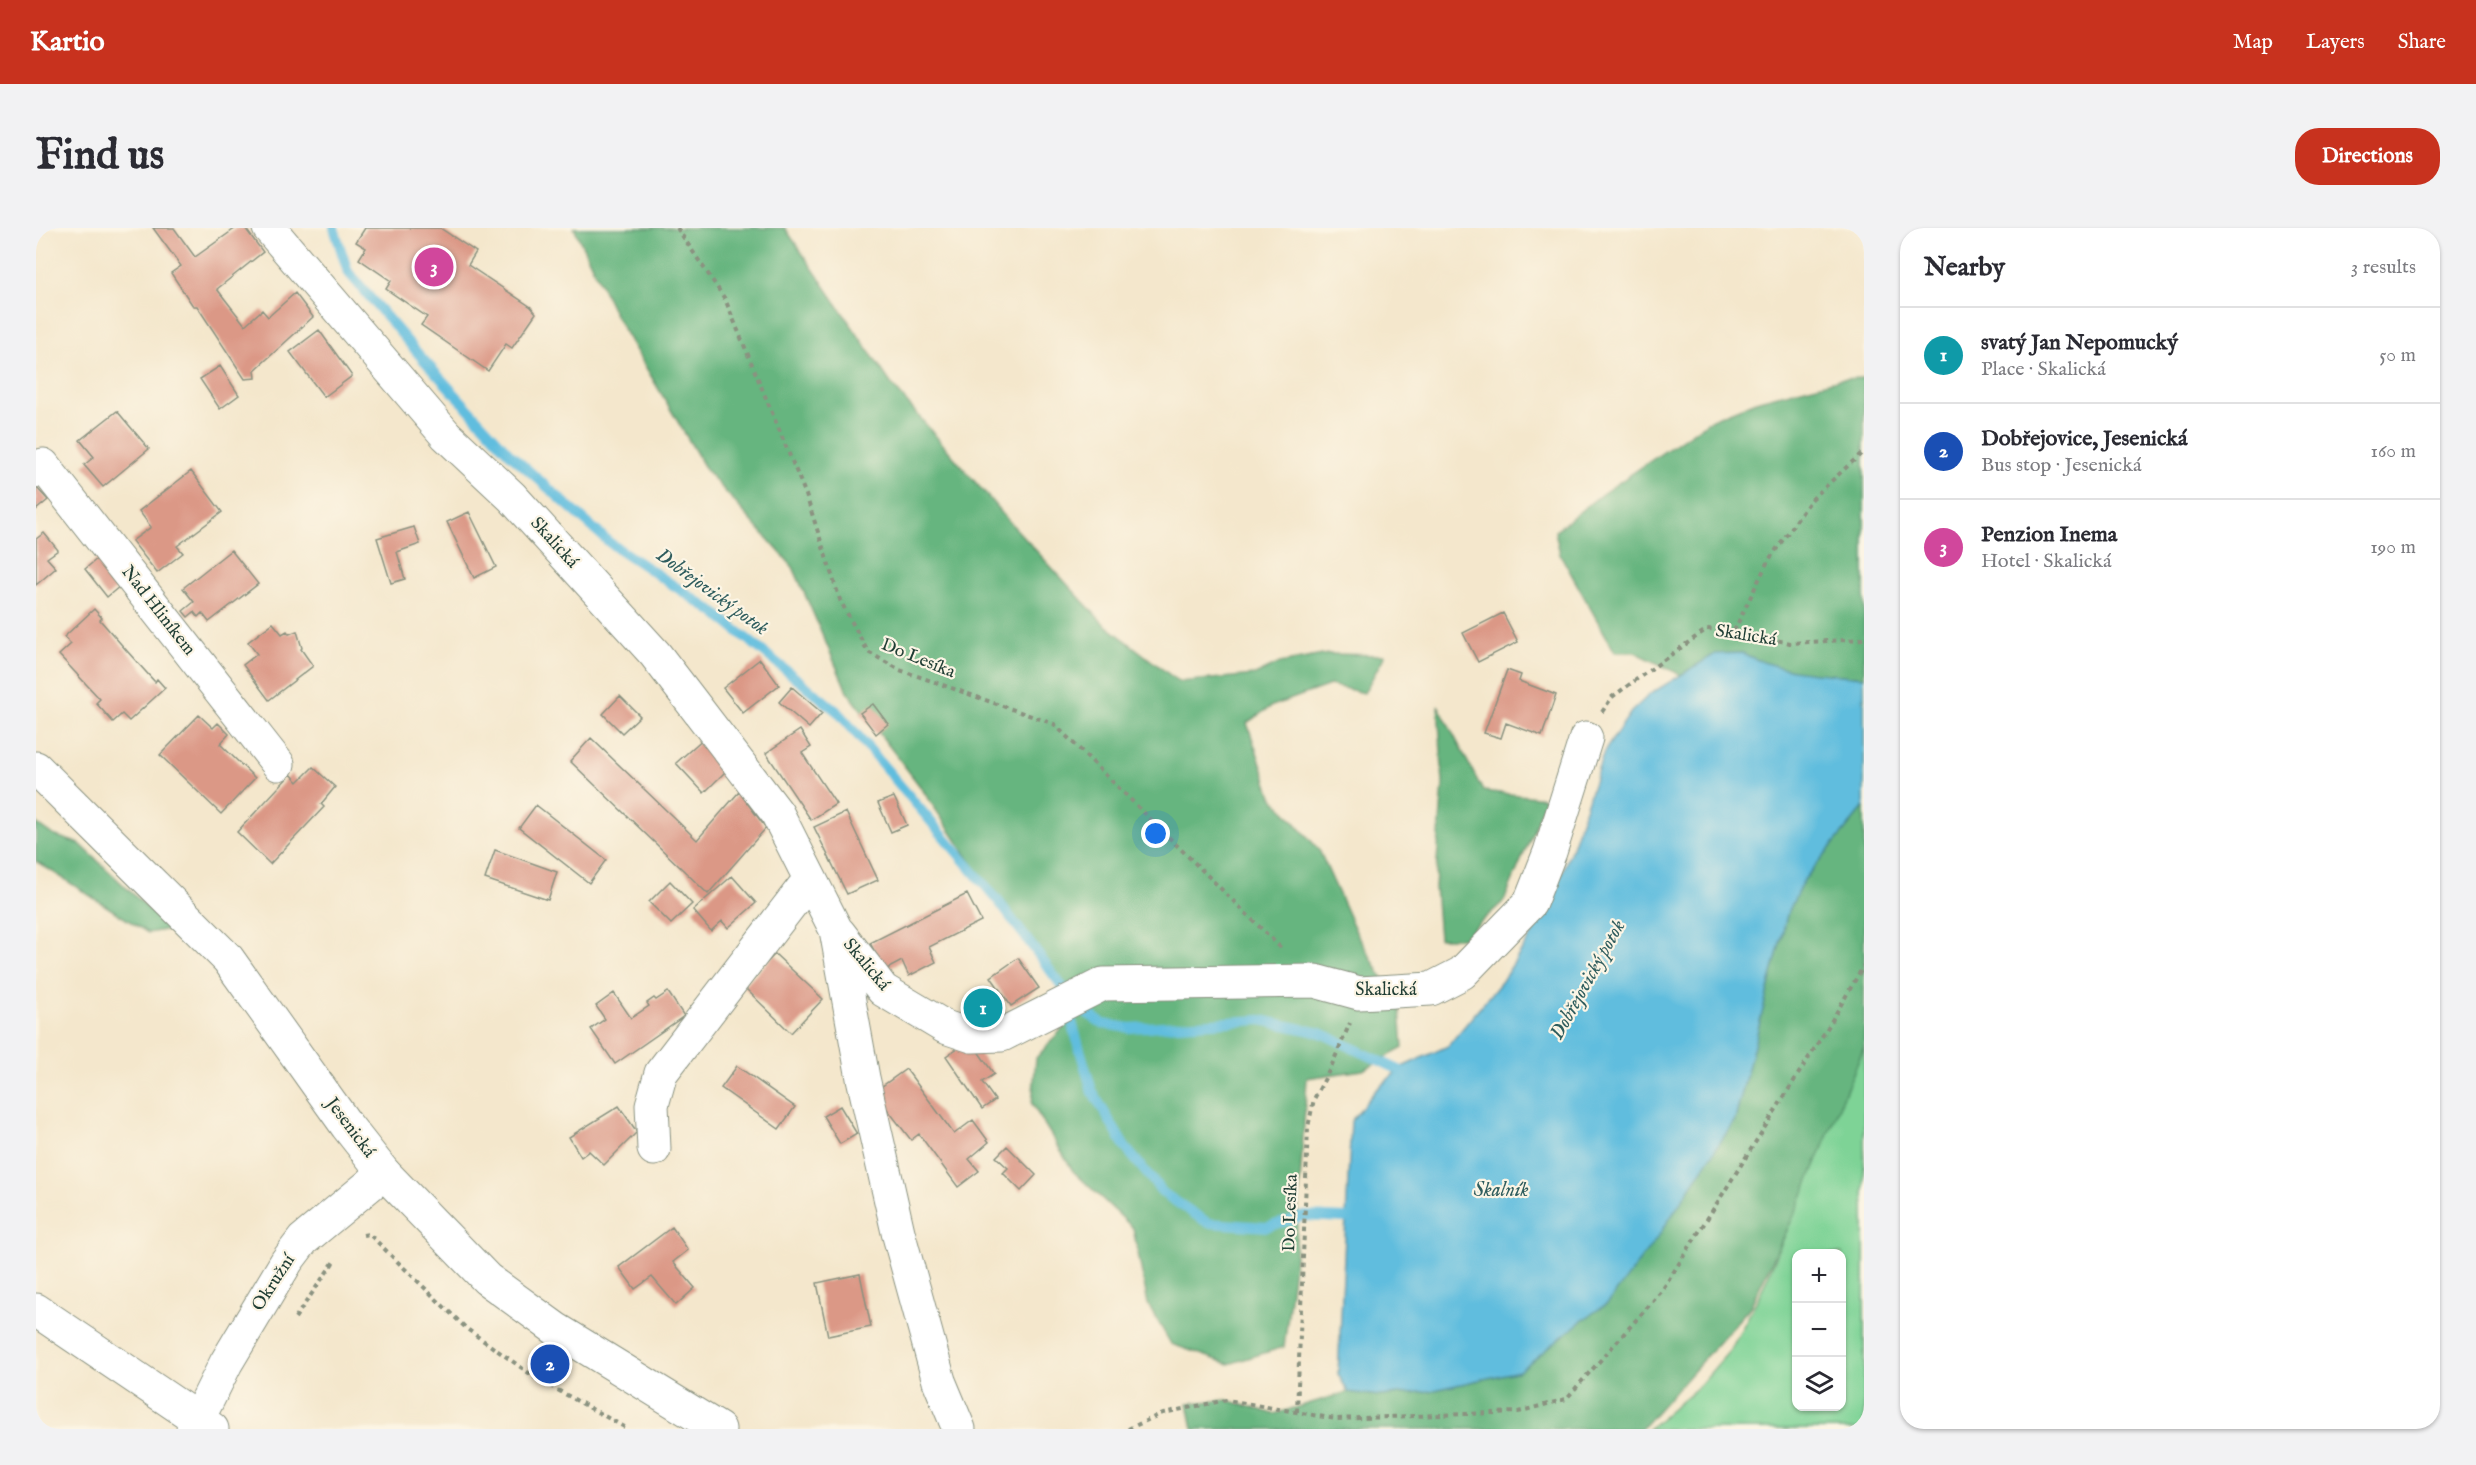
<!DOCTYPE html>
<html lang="en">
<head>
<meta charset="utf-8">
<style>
  body { margin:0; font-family:"IM FELL English",serif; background:#f2f2f3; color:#2b2b33 }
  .controls { position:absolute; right:18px; bottom:18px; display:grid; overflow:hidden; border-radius:12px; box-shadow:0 2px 4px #0004 }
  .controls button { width:54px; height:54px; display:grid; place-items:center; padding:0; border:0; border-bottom:2px solid #e1e1e2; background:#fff; color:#2b2b33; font:30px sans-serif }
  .you { position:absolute; left:1120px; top:606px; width:21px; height:21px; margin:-15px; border:4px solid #fff; border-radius:50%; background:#1a73e8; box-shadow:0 0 0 9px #1a73e833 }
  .badge { display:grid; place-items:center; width:39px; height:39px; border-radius:50%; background:#c8321e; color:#fff; font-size:20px; font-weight:700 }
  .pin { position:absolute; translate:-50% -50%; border:3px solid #fff; box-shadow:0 2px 6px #0006 }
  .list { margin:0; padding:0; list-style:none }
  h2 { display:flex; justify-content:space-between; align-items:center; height:78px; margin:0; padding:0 24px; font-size:26px }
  h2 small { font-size:20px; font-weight:400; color:#7c7c81 }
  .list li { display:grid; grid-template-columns:39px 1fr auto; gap:18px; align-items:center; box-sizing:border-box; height:96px; padding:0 24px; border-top:2px solid #e1e1e2 }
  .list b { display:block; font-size:22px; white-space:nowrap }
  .list p { margin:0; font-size:20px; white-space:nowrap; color:#7c7c81 }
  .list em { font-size:20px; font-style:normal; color:#7c7c81 }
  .icon { flex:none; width:33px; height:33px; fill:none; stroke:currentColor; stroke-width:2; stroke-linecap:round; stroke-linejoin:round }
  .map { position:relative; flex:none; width:1828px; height:1201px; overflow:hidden; border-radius:24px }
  header { display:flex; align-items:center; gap:36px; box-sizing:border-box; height:84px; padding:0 30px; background:#c8321e; color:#fff }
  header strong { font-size:28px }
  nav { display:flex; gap:33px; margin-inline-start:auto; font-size:21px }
  .intro { display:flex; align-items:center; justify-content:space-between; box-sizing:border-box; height:144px; padding:0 36px }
  h1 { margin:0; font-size:42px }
  .button { padding:15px 27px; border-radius:24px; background:#c8321e; color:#fff; font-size:21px; font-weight:700 }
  main { display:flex; gap:36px; padding:0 36px }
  aside { flex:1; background:#fff; border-radius:24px; box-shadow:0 2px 4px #0004 }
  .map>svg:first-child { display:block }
  .green { fill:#7ed396; stroke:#4e8865; stroke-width:1.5; fill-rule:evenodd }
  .forest { fill:#66b57f; stroke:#42795a; stroke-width:1.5 }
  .water { fill:#60bdde; stroke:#407d89; stroke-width:1.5 }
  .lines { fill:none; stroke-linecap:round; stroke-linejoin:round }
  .stream { stroke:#60bdde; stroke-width:10 }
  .building { fill:#db9886 }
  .minor-casing { stroke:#8a9280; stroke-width:35 }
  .tertiary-casing { stroke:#8a9280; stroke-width:35 }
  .path { stroke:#8a9280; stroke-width:4; stroke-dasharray:4.5 4.5; stroke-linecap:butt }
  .minor { stroke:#fff; stroke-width:33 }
  .tertiary { stroke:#fff; stroke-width:33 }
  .labels { text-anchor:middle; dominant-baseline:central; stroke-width:4.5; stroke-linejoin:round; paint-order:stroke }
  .street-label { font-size:18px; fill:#1f3d34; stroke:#fcf5e5 }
  .water-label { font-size:20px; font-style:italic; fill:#2f5d5e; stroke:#fcf5e5 }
</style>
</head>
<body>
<header>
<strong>Kartio</strong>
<nav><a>Map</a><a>Layers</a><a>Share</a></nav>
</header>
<div class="intro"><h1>Find us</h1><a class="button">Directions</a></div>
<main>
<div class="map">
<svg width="1828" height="1201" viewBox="0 0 1828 1201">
  <rect width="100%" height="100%" fill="#fcf5e5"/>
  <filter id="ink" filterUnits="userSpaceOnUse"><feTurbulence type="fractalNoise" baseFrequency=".0167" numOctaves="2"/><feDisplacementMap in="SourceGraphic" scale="12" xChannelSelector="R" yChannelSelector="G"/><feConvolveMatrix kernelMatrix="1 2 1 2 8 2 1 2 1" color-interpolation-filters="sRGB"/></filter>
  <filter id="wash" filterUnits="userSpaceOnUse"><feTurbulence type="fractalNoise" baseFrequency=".008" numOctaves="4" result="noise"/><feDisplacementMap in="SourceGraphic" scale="24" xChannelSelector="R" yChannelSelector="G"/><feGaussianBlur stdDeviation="1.35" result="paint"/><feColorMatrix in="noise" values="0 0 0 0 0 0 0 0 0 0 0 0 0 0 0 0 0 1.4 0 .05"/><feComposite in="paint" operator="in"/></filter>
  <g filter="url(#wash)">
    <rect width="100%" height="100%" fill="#f4e7cc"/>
    <path class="green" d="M1828,819V1201H1612L1662,1159L1695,1121L1725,1064ZM1760,1026H1806V1178H1760Z"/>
    <path class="forest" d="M538,0H749L856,157L970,290L1067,395L1143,454L1219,447L1244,435L1292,426L1349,427L1328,465L1294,457L1236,478L1211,495L1236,568L1283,622L1321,706L1364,780L1367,820L1327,842L1271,850L1259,1030L1248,1119L1193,1136L1135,1116L1112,1076L1097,1000L1037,943L996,876L1000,830L1047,778L986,710L886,561L811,463L757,339L671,243L580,89Z
      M1828,150V449L1754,443L1729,436L1706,425L1679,426L1645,447L1599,424H1579L1524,326L1519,303L1566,266L1676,191L1723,172L1804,151Z
      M1402,477L1447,563L1509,570L1495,609L1468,673L1427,710H1403L1399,659L1407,556Z
      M1828,579V819L1762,979L1714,1079L1605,1201H1157L1152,1175L1191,1172L1238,1186L1312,1164L1344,1168L1394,1163L1483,1143L1548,1091L1572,1075L1699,892L1751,687L1767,653Z
      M0,595L17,607L44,616L134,701L112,705L0,633Z"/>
    <path class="water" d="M1706,425C1748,446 1782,445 1828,449V579L1767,653L1751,687L1699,892L1621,1010L1572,1075L1548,1091L1483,1143L1394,1163L1344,1168L1312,1164L1302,1146L1315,893L1339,863L1366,839L1412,818L1466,753L1505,693L1534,625L1568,524L1595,484L1614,466L1679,426Z"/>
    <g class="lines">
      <path class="stream" d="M298,0L312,44L385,129L473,225L574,315L679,385L802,484L963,674L1031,765
        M1045,781L1067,796L1094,800L1225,792L1285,805L1376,848
        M1035,791L1056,863L1089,919L1127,965L1172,995L1231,999L1269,988L1310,990L1322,985"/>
    </g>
    <g id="blocks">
      <path class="building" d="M117,0H138L159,29L200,0H209L227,24L181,61L209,97L226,82L232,89L259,65L277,89L219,142L220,150L209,151L161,78H157L135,45L145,38Z
        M329,0H404L440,24L432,37L495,79L500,85L476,120L470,116L452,143L385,97L391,89L350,61L355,53L323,31L330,20L320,14Z
        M283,102L316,148L288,169L254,124Z
        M184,138L203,167L184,181L164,151Z
        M81,183L113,221L67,259L48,237L58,229L44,212Z
        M155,243L186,284L141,318L147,325L121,345L96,313L115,299L103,283Z
        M0,259L12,272L0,282Z
        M433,284L460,339L438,350L411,294Z
        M378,299L384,316L361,324L369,351L355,355L341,310Z
        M8,305L22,322L11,330L20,340L0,357V311Z
        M195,322L222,356L173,394L166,385L162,389L158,384L152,389L147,383L158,374L147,360Z
        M62,330L84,358L71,369L49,341Z
        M58,381L66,390L64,392L91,423L119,454L121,451L129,460L93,493L86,486L77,494L60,475L64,471L23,427L35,416L28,409Z
        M1467,385L1482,414L1442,434L1427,405Z
        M237,395L246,406L251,403L253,406L261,403L266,420L265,421L277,438L233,472L207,437L221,426L212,414Z
        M724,431L743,457L707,485L687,460Z
        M1471,442L1485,447L1483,453L1520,467L1506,508L1470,495L1465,510L1448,505Z
        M756,459L786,485L773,500L743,474Z
        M584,468L604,488L586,505L567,486Z
        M837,476L852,496L840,506L824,485Z
        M163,487L177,500L182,495L193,506L184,516L219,550L185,586L124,527Z
        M764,502L775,519L766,525L800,576L775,592L730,525Z
        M669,509L695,538L668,565L640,535Z
        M555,510L661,612L703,564L730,600L672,666L534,533Z
        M277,539L299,559L285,576L288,579L234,636L201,604L255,546L262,554Z
        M858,569L871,597L855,604L842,575Z
        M500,577L570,632L553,655L483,600Z
        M810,584L842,652L811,666L778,599Z
        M459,622L521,644L512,672L449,651Z
        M696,648L720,675L692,700L686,693L675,703L657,682Z
        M634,653L656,676L635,696L613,674Z
        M931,666L945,693L893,719L900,734L873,748L866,733L849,742L834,715Z
        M739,726L787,771L755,805L708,759Z
        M982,730L1003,760L975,778L955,749Z
        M632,764L648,788L579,836L555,801L569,791L560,778L578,765L595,790L613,778L611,775L618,770L620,772Z
        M934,812L958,846L946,854L959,872L946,881L910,828Z
        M701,838L759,879L743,901L685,860Z
        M870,841L918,906L937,892L953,914L933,931L943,943L922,959L883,906L875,912L838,864Z
        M583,878L601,904L568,937L553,923L545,929L533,909Z
        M804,878L821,906L804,916L787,888Z
        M971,918L1000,947L985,963L967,945L972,940L960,929Z
        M636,999L652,1022L637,1034L659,1060L640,1077L616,1049L599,1061L583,1039Z
        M824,1046L835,1099L792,1108L781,1055Z"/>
    </g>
  </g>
  <g filter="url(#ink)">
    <use href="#blocks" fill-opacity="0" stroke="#8a9280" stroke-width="1.5"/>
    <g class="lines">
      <defs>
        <path id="minor" d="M233,0L410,207L476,269L619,426L741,585L800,702L827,850L862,1004L903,1153L923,1201
          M0,243L7,237L242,536
          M803,705L847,762L909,799L936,808L966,807L1067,756L1279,753L1323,765L1395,761L1426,745L1494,675L1514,624L1550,510
          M618,921L616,877L625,845L774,651
          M0,1082L176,1201
          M157,1201L190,1135L251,1033L267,1012L348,945"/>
        <path id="tertiary" d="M0,540L192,731L311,898L348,945L451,1051L520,1101L683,1201"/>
      </defs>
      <use href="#minor" class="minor-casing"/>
      <use href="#tertiary" class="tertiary-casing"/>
      <path class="path" d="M641,0L689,71L770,267L804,372L832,424L864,442L1018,496L1246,721
        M1698,403L1732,333L1775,272L1828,223
        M1566,484L1576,469L1671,401L1698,403L1754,415L1828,411
        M327,1007L333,1006L431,1101L500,1150L592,1201
        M259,1090L299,1032
        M1261,1184L1272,899L1278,871L1295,839L1314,795
        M1092,1201L1127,1185L1191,1172L1300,1191L1482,1184L1530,1171L1625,1064L1792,799L1828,737"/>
      <use href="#minor" class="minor"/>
      <use href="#tertiary" class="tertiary"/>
    </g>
  </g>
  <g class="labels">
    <g class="street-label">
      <text transform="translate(518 315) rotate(48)">Skalická</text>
      <text transform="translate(122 383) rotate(52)">Nad Hliníkem</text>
      <text transform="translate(1710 408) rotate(9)">Skalická</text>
      <text transform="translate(882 431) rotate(22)">Do Lesíka</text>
      <text transform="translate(830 737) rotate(50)">Skalická</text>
      <text x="1350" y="762">Skalická</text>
      <text transform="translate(314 900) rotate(53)">Jesenická</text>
      <text transform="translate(1255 985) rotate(-88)">Do Lesíka</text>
      <text transform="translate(238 1055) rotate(-57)">Okružní</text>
    </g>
    <g class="water-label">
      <text transform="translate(676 364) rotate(36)">Dobřejovický potok</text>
      <text transform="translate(1552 752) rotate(-61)">Dobřejovický potok</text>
      <text x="1465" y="962">Skalník</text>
    </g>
  </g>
</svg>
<div class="controls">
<button>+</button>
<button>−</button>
<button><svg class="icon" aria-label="layers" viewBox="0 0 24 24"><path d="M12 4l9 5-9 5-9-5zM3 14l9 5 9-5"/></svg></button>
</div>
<div class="you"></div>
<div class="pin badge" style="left:947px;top:780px;background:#0f9aa8">1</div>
<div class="pin badge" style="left:514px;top:1136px;background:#1a4fb4">2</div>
<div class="pin badge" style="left:398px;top:39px;background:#d1479c">3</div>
</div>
<aside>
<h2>Nearby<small>3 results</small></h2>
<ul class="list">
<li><span class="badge" style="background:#0f9aa8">1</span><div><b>svatý Jan Nepomucký</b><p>Place · Skalická</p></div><em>50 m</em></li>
<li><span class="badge" style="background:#1a4fb4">2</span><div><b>Dobřejovice, Jesenická</b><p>Bus stop · Jesenická</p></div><em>160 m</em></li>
<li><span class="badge" style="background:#d1479c">3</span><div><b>Penzion Inema</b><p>Hotel · Skalická</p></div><em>190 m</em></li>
</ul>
</aside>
</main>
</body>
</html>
